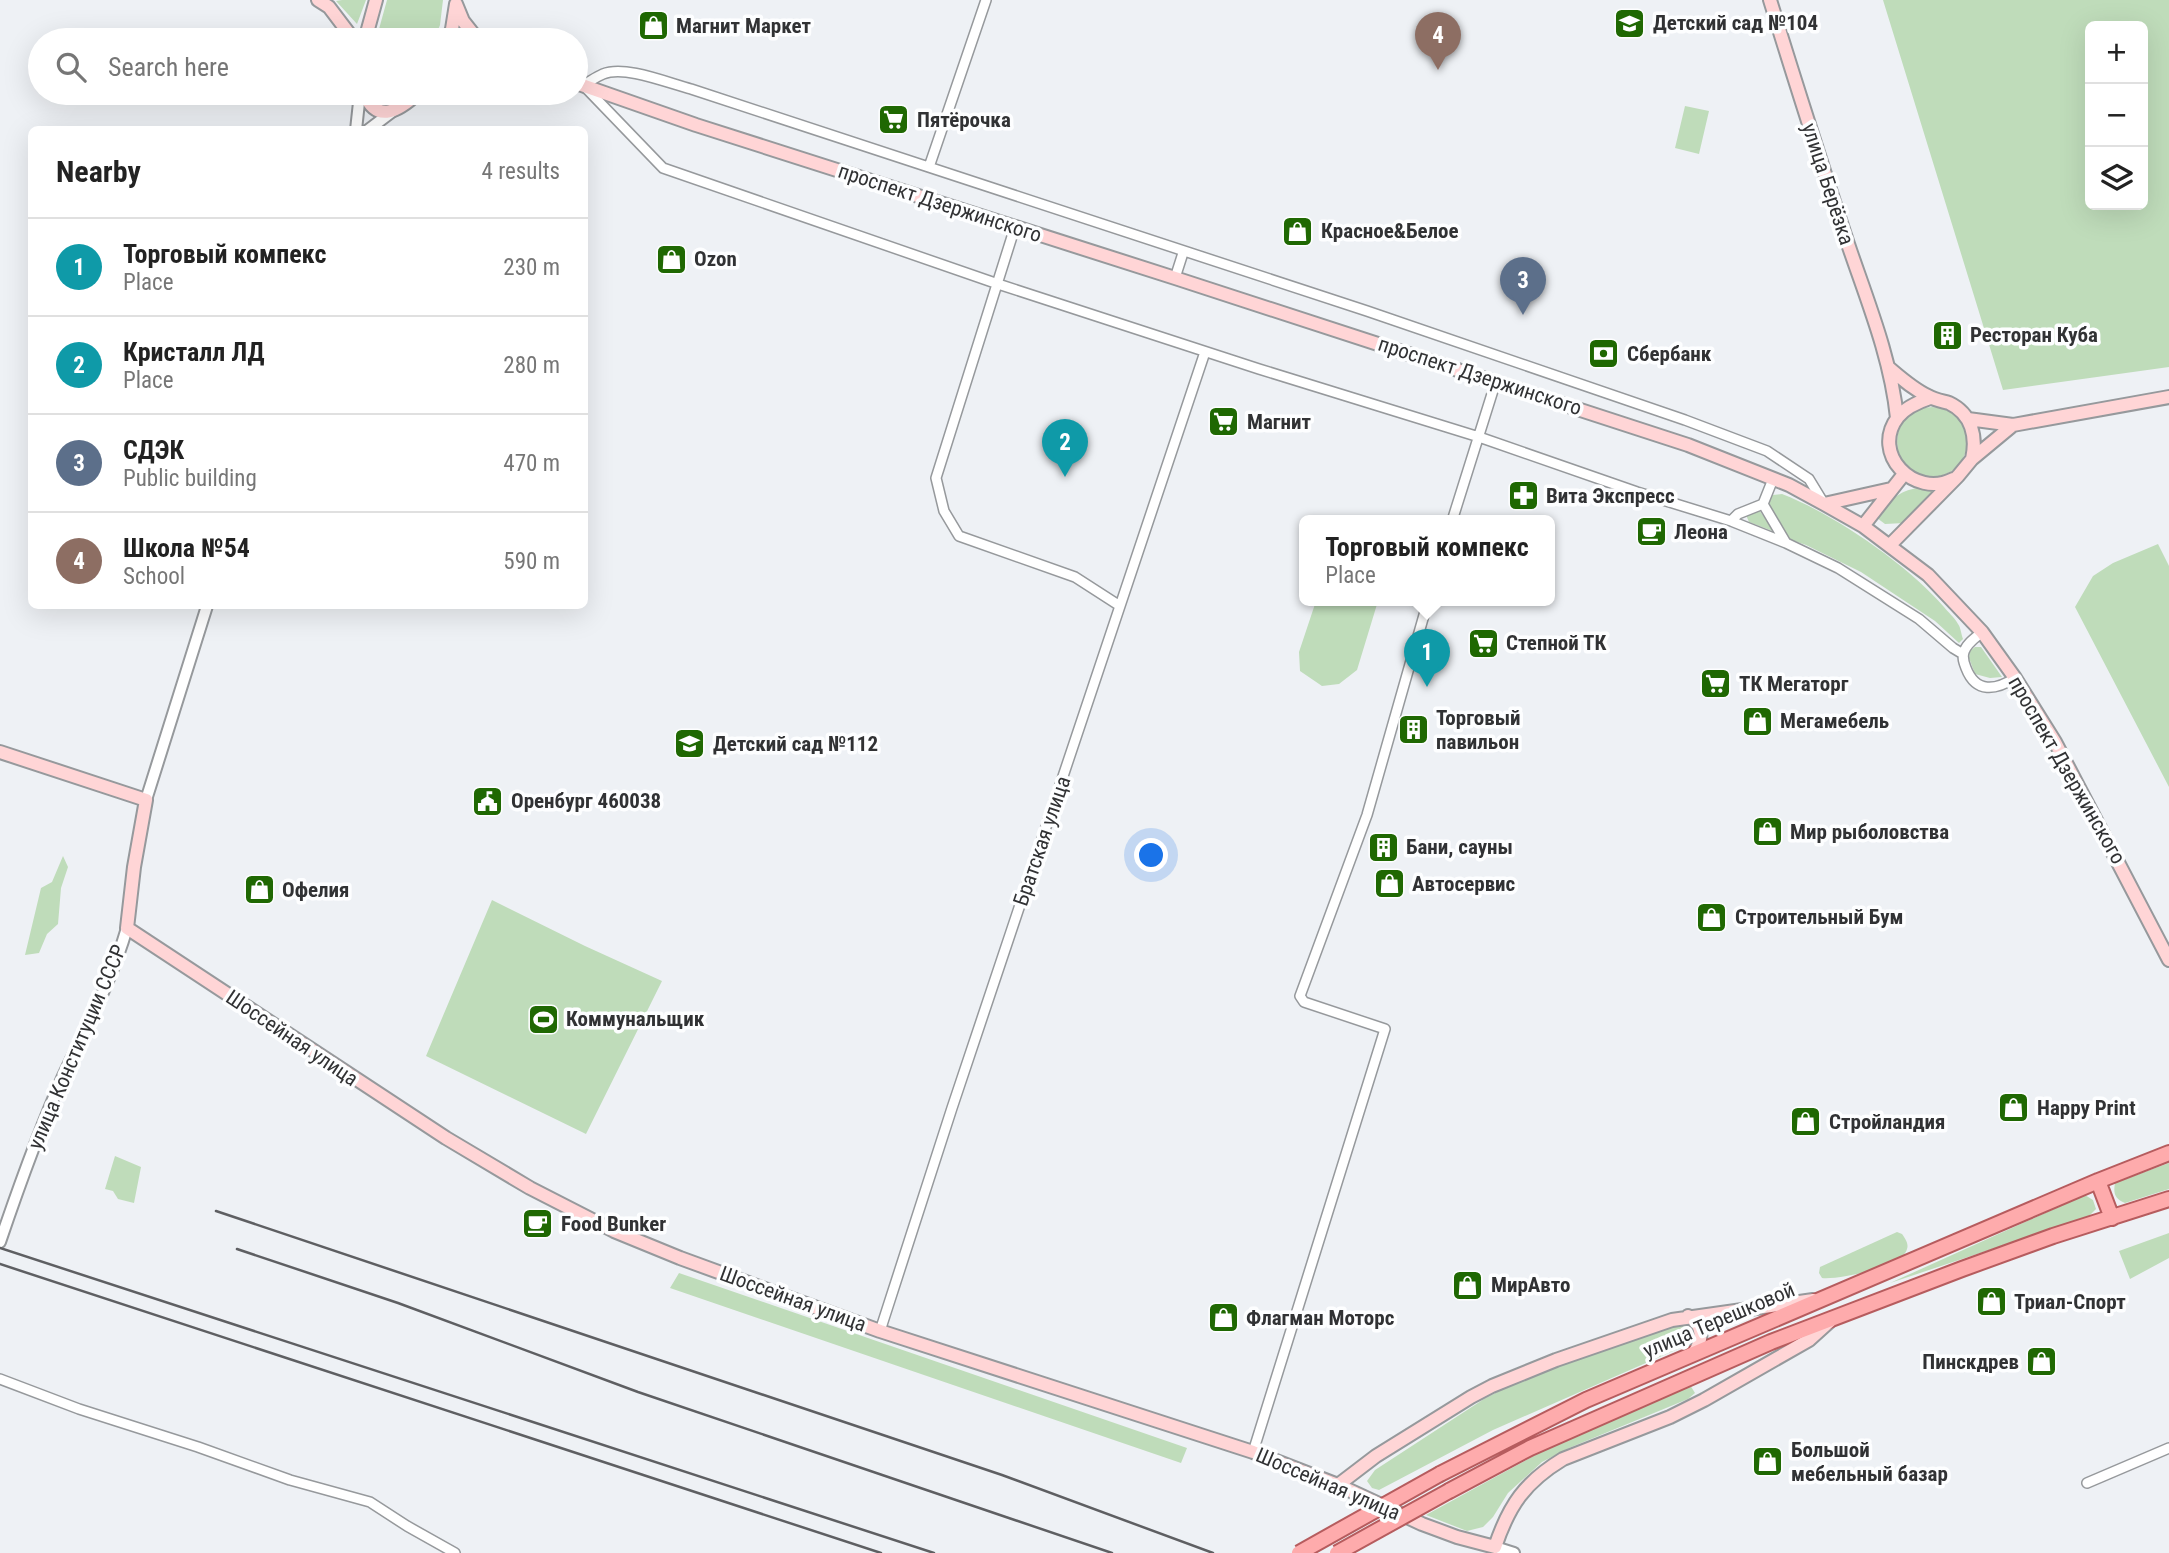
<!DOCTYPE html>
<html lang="en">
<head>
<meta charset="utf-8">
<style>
  body { margin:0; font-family:"Roboto Condensed",sans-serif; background:#f2f2f2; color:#222 }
  .controls { position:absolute; right:21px; top:21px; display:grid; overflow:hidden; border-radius:10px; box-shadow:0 7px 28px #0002 }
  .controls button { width:63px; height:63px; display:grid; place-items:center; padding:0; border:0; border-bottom:2px solid #e0e0e0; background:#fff; color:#222; font:35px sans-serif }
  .you { position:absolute; left:1152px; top:856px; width:24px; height:24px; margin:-18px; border:5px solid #fff; border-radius:50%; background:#1a73e8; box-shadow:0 0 0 10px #1a73e833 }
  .badge { display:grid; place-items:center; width:46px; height:46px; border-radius:50%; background:#1f6802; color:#fff; font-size:23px; font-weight:700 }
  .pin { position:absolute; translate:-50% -58px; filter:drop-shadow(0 2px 4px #0008) }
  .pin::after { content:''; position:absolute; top:37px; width:24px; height:21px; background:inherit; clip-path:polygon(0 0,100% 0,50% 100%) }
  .popup { position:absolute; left:1299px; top:515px; width:256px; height:91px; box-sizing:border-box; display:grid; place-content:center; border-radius:10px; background:#fff; filter:drop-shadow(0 2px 5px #0005); font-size:23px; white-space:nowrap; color:#767676 }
  .popup b { font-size:26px; color:#222 }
  .popup::after { content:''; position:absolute; left:50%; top:100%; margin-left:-14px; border:14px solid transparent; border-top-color:#fff }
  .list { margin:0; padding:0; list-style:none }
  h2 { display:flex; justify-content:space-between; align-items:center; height:91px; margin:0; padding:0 28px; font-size:30px }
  h2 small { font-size:23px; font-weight:400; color:#767676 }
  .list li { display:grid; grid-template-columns:46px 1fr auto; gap:21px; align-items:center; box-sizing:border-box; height:98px; padding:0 28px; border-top:2px solid #e0e0e0 }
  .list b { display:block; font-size:26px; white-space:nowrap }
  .list p { margin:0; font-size:23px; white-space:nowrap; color:#767676 }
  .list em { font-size:23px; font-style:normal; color:#767676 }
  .icon { flex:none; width:38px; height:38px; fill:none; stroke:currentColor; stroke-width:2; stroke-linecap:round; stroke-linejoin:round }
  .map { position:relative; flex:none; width:2169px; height:1553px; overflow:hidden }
  .search { position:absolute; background:#fff; box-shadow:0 7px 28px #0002; left:28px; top:28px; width:560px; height:77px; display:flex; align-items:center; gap:18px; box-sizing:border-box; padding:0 24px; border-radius:38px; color:#767676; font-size:26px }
  .panel { position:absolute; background:#fff; box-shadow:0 7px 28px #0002; left:28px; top:126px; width:560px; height:483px; border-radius:10px }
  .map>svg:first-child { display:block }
  .green { fill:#bfdcba; fill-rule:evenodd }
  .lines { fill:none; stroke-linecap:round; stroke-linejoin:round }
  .minor-casing { stroke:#96999c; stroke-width:12 }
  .tertiary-casing { stroke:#96999c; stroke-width:14 }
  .secondary-casing { stroke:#96999c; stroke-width:16 }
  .primary-casing { stroke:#b65c5e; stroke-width:18 }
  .minor { stroke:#fff; stroke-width:9 }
  .tertiary { stroke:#fff; stroke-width:10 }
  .secondary { stroke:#ffd5d6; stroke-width:12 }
  .primary { stroke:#feabac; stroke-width:14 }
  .rail { stroke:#5e5f62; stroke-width:2.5 }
  .primary-bridge-casing { stroke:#b65c5e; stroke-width:18; stroke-linecap:butt }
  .primary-bridge { stroke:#feabac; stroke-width:14 }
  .labels { text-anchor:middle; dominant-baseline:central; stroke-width:7; stroke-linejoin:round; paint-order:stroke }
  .poi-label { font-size:21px; font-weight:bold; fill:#313234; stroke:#fdfeff; text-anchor:start }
  .street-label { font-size:21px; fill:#313234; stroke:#fdfeff }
</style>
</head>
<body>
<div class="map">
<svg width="2169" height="1553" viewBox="0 0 2169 1553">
  <rect width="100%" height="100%" fill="#eef1f5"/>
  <path class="green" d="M342,0H366L357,24L336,1Z
    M387,0H443L440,25L434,40H376Z
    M1883,0H2169V367L2003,390ZM2090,26H2143V205H2090Z
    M1685,106L1709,111L1699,154L1675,148Z
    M1897 442a35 35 0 1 1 70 0a35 35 0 1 1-70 0Z
    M1917,488L1934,491L1904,523L1885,524L1877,518C1890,502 1895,492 1917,488Z
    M1782,494C1834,514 1908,565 1944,607C1948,612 1955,618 1958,624C1961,628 1961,634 1963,639L1959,643L1935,621L1861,572L1806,545L1786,538L1767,506L1773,495Z
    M1759,510L1775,532L1749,522L1746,515Z
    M2158,544L2169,566V787L2075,607L2093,576L2113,563Z
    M1316,601H1378L1357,670L1339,684L1322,686L1300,671L1299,652Z
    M1975,647H1981L2002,677L1990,678L1975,674L1969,658L1970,651Z
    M63,856L68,867L61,888L58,924L47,934L39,953L25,955L41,888L52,882Z
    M492,900L585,946L662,981L586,1134L426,1056Z
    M115,1156L141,1167L134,1203L118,1199L113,1191L105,1189Z
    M2169,1163V1189L2125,1203C2115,1199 2113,1194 2115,1183Z
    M2085,1195L2093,1200L2096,1209L2088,1217L1890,1283Z
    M1897,1232L1902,1234C1905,1238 1909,1244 1907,1249C1903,1267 1838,1280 1822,1278L1819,1273L1820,1267Z
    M2169,1233V1258L2130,1279L2119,1251Z
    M679,1273L1187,1448L1181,1463L670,1288Z
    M1674,1325H1685L1692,1332L1688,1341L1680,1348L1493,1430L1379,1490L1372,1488L1367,1481L1375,1470L1484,1399L1523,1379Z
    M1690,1385L1695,1393L1688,1399L1569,1448L1542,1462L1508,1493L1493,1517L1483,1527L1467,1531L1426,1515L1572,1435Z"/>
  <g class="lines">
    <defs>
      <path id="minor" d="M929,167L986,0
        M1015,227L936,478L944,511L959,536L1075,577L1120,606
        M1175,278L1183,253
        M1823,502L1809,479L1767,451L1685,420L1367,311L691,89C668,83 625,65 603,74C596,77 589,82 583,85L663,168L998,284L1259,369L1479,437L1637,492L1731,521L1786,543L1838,568L1919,619L1953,648L1963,654
        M1763,504L1786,543
        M1452,521L1496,381
        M1731,521L1738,514L1763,504L1773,479
        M1982,632C1975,638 1966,644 1964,652C1962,658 1964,663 1966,668C1976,694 1996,690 2015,678
        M880,1331L952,1108L1205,352
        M0,1379L79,1409L198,1447L290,1480L370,1502L407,1526L455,1553
        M1253,1452L1385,1029L1304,1002L1300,996L1367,815L1428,601
        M2087,1483L2169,1448"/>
      <path id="tertiary" d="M356,130L360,93
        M368,130L393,111
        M146,800L207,606
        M0,1242C19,1186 39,1130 63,1076C87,1025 111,983 127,928
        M1495,1547L1514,1553"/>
      <path id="secondary" d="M318,0L329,7L354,40
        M1770,0C1795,81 1821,163 1848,244C1867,300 1891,358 1897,418
        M456,4L463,21L478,40
        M365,40L376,0
        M448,40L452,29L456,4
        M576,83L696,125L1175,278L1688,445L1789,485L1824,504L1863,526L1928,575L1982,632L2015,678L2055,742L2169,960
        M364,93C377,125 400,110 418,93
        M1888,367C1901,378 1913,389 1928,396C1935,400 1942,401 1949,403C1972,414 1977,437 1972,459
        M1930,398C1918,402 1906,407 1898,417C1870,453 1914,499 1953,479
        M1968,419L2013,425L2169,397
        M1824,504L1891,489
        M1863,526L1904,474
        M1890,545L1958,476L1972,459L2013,425
        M0,752L146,800L134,867L127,928L446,1138L530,1188L614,1231L680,1258L880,1331L1253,1452L1338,1485L1422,1524L1457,1537L1495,1547C1509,1505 1525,1482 1563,1459L1670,1417L1704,1400L1809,1340L1830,1321
        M1688,1316C1704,1325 1703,1339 1694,1353
        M1338,1485L1376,1456L1471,1397L1492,1386L1556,1360L1672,1320L1813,1300"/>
      <path id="primary" d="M2098,1181L2112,1218
        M1440,1474L1586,1400L2098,1181L2169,1153
        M1449,1491L1530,1448L1771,1342L1962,1269L2053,1236L2169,1199"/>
    </defs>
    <use href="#minor" class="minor-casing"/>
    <use href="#tertiary" class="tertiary-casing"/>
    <use href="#secondary" class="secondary-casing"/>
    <use href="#primary" class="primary-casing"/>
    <use href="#minor" class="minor"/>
    <use href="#tertiary" class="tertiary"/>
    <use href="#secondary" class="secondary"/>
    <use href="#primary" class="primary"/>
    <path class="rail" d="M216,1211L1002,1475L1213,1553
      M0,1248L934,1553
      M237,1249L398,1303L638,1392L1112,1553
      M0,1264L881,1553"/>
    <defs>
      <path id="primary-bridge" d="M1299,1553L1440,1474
        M1337,1553L1449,1491"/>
    </defs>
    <use href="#primary-bridge" class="primary-bridge-casing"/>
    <use href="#primary-bridge" class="primary-bridge"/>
  </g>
  <defs>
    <symbol id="school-square" viewBox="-11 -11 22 22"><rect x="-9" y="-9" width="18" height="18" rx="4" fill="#1f6802" stroke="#fdfeff"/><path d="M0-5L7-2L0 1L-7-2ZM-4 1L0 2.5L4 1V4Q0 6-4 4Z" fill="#fff"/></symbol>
    <symbol id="shop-square" viewBox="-11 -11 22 22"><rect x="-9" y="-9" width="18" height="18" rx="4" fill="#1f6802" stroke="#fdfeff"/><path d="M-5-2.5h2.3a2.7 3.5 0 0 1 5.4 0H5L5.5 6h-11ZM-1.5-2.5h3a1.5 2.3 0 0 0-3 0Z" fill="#fff"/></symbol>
    <symbol id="supermarket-square" viewBox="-11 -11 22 22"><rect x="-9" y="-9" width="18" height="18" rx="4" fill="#1f6802" stroke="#fdfeff"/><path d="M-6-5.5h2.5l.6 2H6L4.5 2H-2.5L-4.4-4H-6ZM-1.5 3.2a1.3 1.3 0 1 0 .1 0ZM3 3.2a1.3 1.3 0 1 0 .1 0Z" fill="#fff"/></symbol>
    <symbol id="building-square" viewBox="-11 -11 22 22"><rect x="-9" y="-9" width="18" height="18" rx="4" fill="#1f6802" stroke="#fdfeff"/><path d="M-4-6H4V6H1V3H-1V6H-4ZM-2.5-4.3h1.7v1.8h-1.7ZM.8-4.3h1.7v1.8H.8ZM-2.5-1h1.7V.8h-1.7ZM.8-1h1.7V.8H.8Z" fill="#fff"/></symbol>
    <symbol id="bank-square" viewBox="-11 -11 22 22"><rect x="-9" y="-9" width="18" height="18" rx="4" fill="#1f6802" stroke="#fdfeff"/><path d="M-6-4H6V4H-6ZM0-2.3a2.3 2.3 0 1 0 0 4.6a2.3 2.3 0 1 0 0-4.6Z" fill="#fff"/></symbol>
    <symbol id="pharmacy-square" viewBox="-11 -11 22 22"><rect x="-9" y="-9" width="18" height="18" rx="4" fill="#1f6802" stroke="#fdfeff"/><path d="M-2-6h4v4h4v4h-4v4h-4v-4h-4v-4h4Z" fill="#fff"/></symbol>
    <symbol id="cafe-square" viewBox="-11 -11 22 22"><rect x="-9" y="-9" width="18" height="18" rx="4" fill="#1f6802" stroke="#fdfeff"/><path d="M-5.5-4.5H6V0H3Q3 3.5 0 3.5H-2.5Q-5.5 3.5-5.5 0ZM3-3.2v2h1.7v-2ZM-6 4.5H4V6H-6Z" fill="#fff"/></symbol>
    <symbol id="civic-square" viewBox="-11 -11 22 22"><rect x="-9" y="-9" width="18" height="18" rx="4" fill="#1f6802" stroke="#fdfeff"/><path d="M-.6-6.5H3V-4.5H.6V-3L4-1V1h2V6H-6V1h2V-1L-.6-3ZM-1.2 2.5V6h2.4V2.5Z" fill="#fff"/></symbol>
    <symbol id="stadium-square" viewBox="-11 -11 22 22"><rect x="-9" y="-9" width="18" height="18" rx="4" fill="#1f6802" stroke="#fdfeff"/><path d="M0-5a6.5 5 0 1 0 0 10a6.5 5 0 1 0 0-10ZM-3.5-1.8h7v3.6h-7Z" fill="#fff"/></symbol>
  </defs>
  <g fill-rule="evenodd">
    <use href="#school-square" x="1612" y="6" width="35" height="35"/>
    <use href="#shop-square" x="636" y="8" width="35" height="35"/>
    <use href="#supermarket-square" x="876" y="102" width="35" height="35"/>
    <use href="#shop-square" x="1280" y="214" width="35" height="35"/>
    <use href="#shop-square" x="654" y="242" width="35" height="35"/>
    <use href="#building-square" x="1930" y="318" width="35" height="35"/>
    <use href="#bank-square" x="1586" y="336" width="35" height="35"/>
    <use href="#supermarket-square" x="1206" y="404" width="35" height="35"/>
    <use href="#pharmacy-square" x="1506" y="478" width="35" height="35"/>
    <use href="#cafe-square" x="1634" y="514" width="35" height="35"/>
    <use href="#supermarket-square" x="1466" y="626" width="35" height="35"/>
    <use href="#supermarket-square" x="1698" y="666" width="35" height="35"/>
    <use href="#shop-square" x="1740" y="704" width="35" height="35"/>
    <use href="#building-square" x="1396" y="712" width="35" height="35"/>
    <use href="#school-square" x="672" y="726" width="35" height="35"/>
    <use href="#civic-square" x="470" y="784" width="35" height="35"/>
    <use href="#shop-square" x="1750" y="814" width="35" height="35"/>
    <use href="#building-square" x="1366" y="830" width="35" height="35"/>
    <use href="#shop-square" x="1372" y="866" width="35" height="35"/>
    <use href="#shop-square" x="242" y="872" width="35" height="35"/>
    <use href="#shop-square" x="1694" y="900" width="35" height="35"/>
    <use href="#stadium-square" x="526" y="1002" width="35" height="35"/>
    <use href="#shop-square" x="1996" y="1090" width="35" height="35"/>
    <use href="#shop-square" x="1788" y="1104" width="35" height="35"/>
    <use href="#cafe-square" x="520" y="1206" width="35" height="35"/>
    <use href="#shop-square" x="1450" y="1268" width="35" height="35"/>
    <use href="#shop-square" x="1974" y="1284" width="35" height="35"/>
    <use href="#shop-square" x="1206" y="1300" width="35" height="35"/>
    <use href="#shop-square" x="2024" y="1344" width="35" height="35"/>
    <use href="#shop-square" x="1750" y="1444" width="35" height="35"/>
  </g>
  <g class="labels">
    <g class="poi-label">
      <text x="1653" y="23">Детский сад №104</text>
      <text x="676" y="26">Магнит Маркет</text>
      <text x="917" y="120">Пятёрочка</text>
      <text x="1321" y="231">Красное&amp;Белое</text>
      <text x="694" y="259">Ozon</text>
      <text x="1970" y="335">Ресторан Куба</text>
      <text x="1627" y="354">Сбербанк</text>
      <text x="1247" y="422">Магнит</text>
      <text x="1546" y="496">Вита Экспресс</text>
      <text x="1674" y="532">Леона</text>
      <text x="1506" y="643">Степной ТК</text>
      <text x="1739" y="684">ТК Мегаторг</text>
      <text x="1436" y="718">Торговый<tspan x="1436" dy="24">павильон</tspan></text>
      <text x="1780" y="721">Мегамебель</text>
      <text x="713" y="744">Детский сад №112</text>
      <text x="511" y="801">Оренбург 460038</text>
      <text x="1790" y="832">Мир рыболовства</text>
      <text x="1406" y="847">Бани, сауны</text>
      <text x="1412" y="884">Автосервис</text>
      <text x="282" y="890">Офелия</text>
      <text x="1735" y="917">Строительный Бум</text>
      <text x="566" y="1019">Коммунальщик</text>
      <text x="2037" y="1108">Happy Print</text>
      <text x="1829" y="1122">Стройландия</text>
      <text x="561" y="1224">Food Bunker</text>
      <text x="1491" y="1285">МирАвто</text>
      <text x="2014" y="1302">Триал-Спорт</text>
      <text x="1246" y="1318">Флагман Моторс</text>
      <text x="2019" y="1362" text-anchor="end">Пинскдрев</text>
      <text x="1791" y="1450">Большой<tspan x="1791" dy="24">мебельный базар</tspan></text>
    </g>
    <g class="street-label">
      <text transform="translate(1828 184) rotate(72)">улица Берёзка</text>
      <text transform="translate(940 203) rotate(18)">проспект Дзержинского</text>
      <text transform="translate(1480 376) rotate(18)">проспект Дзержинского</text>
      <text transform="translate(2067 770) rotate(60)">проспект Дзержинского</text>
      <text transform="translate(1042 841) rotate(-71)">Братская улица</text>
      <text transform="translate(292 1038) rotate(34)">Шоссейная улица</text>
      <text transform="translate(77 1047) rotate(-67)">улица Конституции СССР</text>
      <text transform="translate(793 1299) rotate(20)">Шоссейная улица</text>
      <text transform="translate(1719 1320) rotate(-23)">улица Терешковой</text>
      <text transform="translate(1328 1484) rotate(23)">Шоссейная улица</text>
    </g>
  </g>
</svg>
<div class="controls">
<button>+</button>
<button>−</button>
<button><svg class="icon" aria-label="layers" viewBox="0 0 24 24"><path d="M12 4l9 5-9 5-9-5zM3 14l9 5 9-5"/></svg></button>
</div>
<div class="you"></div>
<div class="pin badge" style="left:1427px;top:687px;background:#0f9aa8">1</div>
<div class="popup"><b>Торговый компекс</b>Place</div>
<div class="pin badge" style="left:1065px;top:477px;background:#0f9aa8">2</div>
<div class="pin badge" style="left:1523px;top:315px;background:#5c6f8a">3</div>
<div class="pin badge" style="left:1438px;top:70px;background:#8d6e63">4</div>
<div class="search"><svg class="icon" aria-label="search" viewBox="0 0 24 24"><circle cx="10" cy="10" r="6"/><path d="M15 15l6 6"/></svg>Search here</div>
<section class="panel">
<h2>Nearby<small>4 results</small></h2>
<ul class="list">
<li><span class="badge" style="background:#0f9aa8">1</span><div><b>Торговый компекс</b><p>Place</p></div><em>230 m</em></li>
<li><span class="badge" style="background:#0f9aa8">2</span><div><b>Кристалл ЛД</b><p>Place</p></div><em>280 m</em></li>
<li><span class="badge" style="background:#5c6f8a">3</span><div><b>СДЭК</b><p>Public building</p></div><em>470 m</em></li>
<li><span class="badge" style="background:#8d6e63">4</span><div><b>Школа №54</b><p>School</p></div><em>590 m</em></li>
</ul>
</section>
</div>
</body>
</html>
